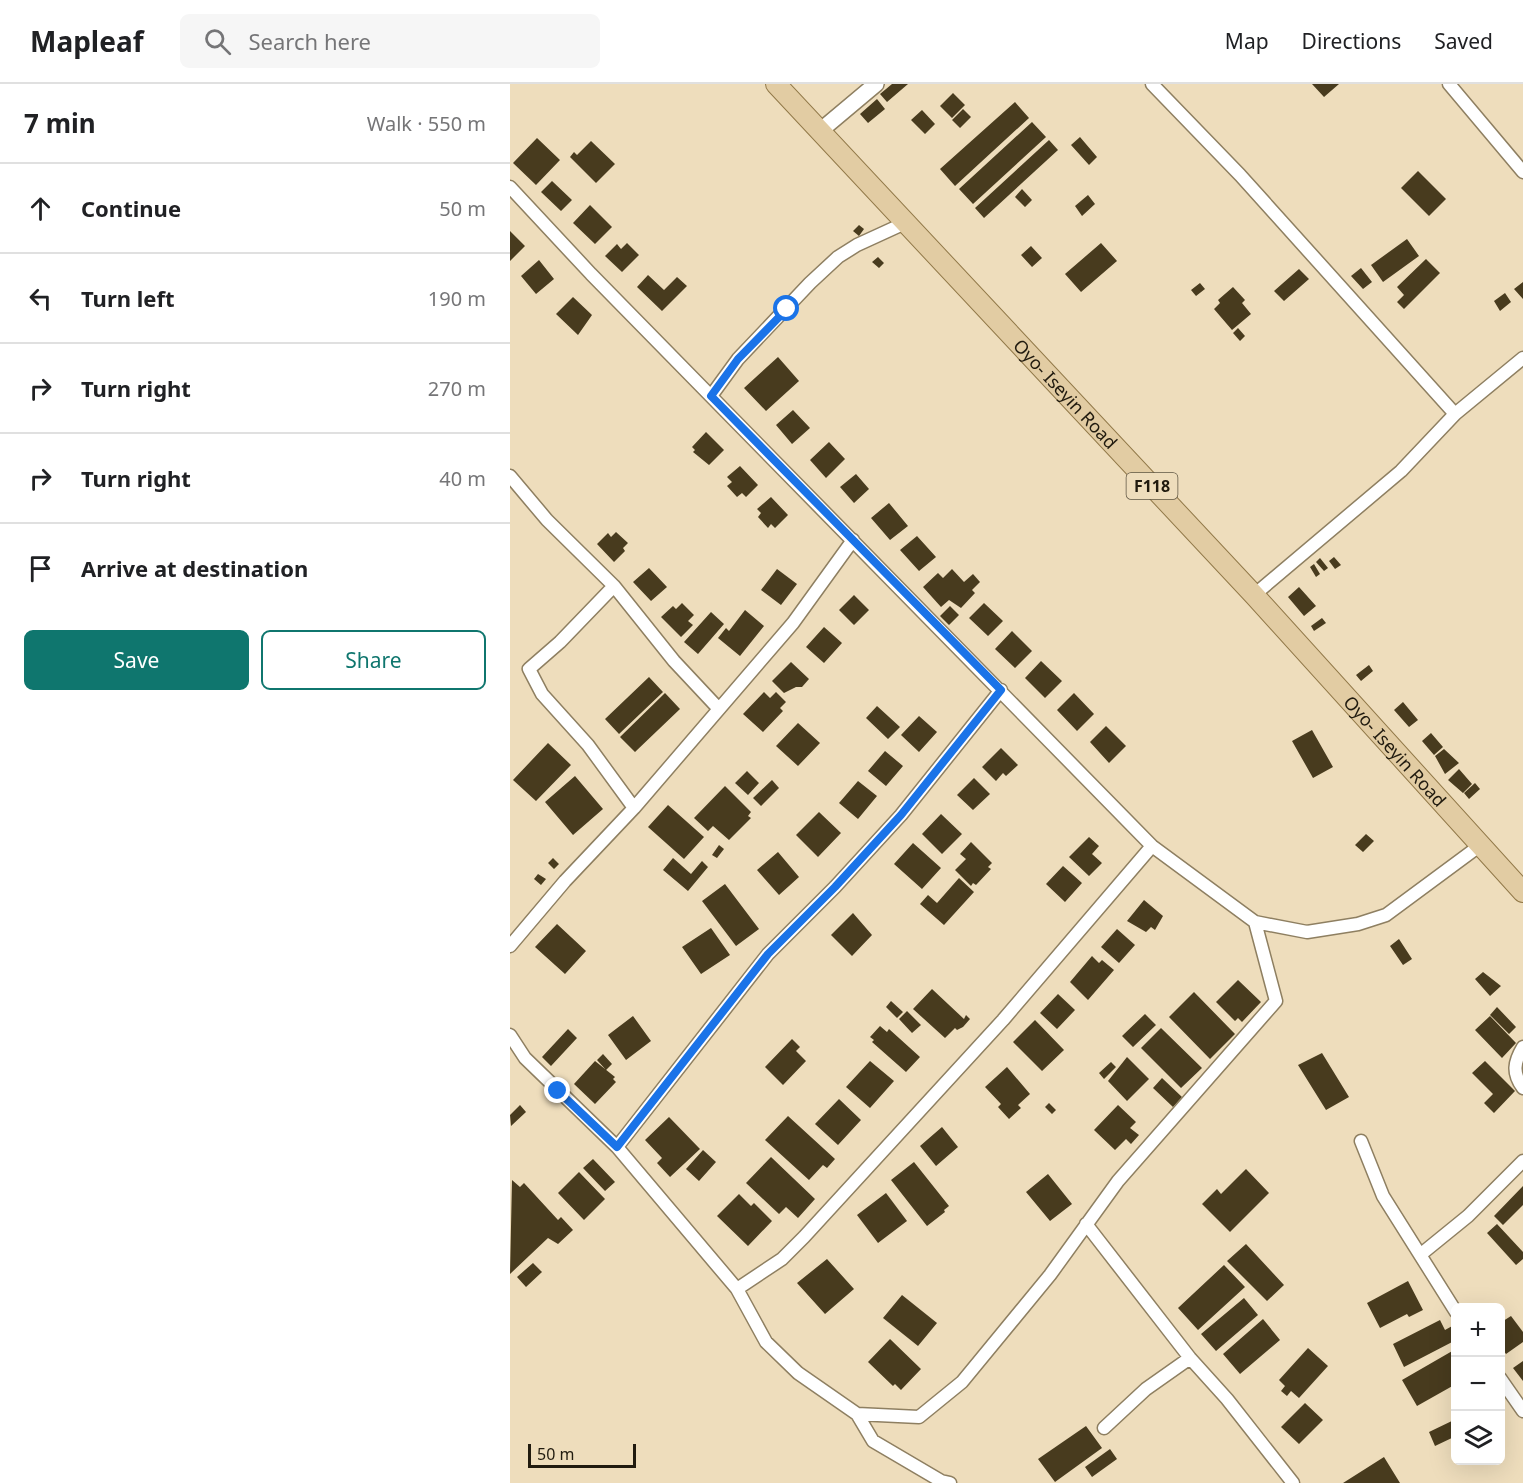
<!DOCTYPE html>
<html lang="en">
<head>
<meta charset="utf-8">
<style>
  body { margin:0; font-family:"Noto Sans",sans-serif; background:#f6f6f6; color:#202124 }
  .controls { position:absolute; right:18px; bottom:18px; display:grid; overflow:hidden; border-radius:9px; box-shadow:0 6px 24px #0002 }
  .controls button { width:54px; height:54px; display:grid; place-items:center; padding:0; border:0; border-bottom:2px solid #e0e0e0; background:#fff; color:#202124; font:30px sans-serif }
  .scale { position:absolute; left:18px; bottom:15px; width:108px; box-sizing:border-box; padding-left:6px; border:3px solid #211b0f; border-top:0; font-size:16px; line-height:21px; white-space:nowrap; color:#211b0f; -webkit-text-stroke:4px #eeddbc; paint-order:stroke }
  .stop { position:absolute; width:18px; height:18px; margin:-14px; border:4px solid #1a73e8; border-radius:50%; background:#fff }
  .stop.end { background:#1a73e8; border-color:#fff; box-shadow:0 2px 6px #0008 }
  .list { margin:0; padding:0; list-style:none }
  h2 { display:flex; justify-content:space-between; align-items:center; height:78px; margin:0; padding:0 24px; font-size:26px }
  h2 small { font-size:20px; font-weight:400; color:#757577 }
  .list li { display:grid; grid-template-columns:39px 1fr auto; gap:18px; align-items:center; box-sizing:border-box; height:90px; padding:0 24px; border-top:2px solid #e0e0e0 }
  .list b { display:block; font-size:22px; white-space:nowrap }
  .list em { font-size:20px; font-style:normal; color:#757577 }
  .actions { display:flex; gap:12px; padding:18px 24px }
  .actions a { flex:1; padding:14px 0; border:2px solid #0f766e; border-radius:9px; text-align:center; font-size:21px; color:#0f766e }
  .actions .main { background:#0f766e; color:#fff }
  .icon { flex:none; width:33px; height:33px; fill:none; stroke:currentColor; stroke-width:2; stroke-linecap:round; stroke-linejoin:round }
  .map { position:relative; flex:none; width:1013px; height:1399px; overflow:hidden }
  header { display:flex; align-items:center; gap:36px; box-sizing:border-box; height:84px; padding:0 30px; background:#fff; border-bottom:2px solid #e0e0e0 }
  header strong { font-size:28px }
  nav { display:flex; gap:33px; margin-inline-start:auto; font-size:21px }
  .search { width:420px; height:54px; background:#f6f6f6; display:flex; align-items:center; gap:15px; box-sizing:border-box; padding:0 21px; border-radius:9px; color:#757577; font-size:22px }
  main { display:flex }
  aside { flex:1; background:#fff }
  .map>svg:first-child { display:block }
  .building { fill:#483b1e }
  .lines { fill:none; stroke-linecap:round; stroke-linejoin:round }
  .minor-casing { stroke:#8e7f61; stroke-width:15 }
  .tertiary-casing { stroke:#8e7f61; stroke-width:18 }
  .primary-casing { stroke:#917848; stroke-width:22 }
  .minor { stroke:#fff; stroke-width:12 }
  .tertiary { stroke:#fff; stroke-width:15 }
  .primary { stroke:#e2cca3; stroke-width:20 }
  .route { stroke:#1a73e8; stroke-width:8 }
  .labels { text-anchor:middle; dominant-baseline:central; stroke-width:6; stroke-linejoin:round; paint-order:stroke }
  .shield { fill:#eeddbc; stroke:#5e5543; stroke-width:1.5 }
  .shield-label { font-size:16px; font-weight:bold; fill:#211b0f }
  .street-label { font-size:18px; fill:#211b0f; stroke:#eeddbc }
</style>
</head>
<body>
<header>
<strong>Mapleaf</strong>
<div class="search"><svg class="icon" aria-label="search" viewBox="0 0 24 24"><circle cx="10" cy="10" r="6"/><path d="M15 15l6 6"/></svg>Search here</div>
<nav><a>Map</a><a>Directions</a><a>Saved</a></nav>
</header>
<main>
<aside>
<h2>7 min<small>Walk · 550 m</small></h2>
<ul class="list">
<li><svg class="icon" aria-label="ahead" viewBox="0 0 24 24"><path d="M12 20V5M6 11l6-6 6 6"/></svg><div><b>Continue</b></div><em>50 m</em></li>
<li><svg class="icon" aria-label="left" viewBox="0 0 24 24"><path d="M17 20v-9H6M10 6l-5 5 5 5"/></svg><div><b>Turn left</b></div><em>190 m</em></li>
<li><svg class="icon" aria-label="right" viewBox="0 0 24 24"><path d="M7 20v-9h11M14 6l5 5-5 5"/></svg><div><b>Turn right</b></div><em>270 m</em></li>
<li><svg class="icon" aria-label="right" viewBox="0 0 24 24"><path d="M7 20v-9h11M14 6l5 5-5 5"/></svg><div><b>Turn right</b></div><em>40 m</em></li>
<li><svg class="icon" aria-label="arrive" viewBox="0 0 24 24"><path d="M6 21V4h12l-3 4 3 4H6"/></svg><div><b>Arrive at destination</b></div></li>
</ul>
<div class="actions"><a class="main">Save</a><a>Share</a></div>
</aside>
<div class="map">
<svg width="1013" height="1399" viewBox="0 0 1013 1399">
  <rect width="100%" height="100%" fill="#eeddbc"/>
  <path class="building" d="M382,0H398L377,18L370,10Z
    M802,0H829L814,13Z
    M443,9L455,21L442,34L430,22Z
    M367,15L375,25L358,39L350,30Z
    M505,18L519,34L445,102L430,85Z
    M453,25L461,33L450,44L442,36Z
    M412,26L425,40L415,50L401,36Z
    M522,38L536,53L463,120L449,105Z
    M570,53L587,73L579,81L561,61Z
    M27,54L50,76L26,101L3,79Z
    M539,56L548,66L474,134L465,124Z
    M81,57L105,80L86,99L60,73L64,68L67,71Z
    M908,87L936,115L919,132L891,104Z
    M42,97L62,116L51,127L31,108Z
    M512,105L522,116L515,123L505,113Z
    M578,111L585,120L572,132L565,122Z
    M80,121L102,143L85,160L63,139Z
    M349,141L354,145L349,152L343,147Z
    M0,147L15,162L0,177Z
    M897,155L909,172L873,198L861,181Z
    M117,159L129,171L112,188L95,172L107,160L111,165Z
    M591,159L607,177L571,208L555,190Z
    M521,162L532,174L522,183L511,171Z
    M368,173L374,179L369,184L362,178Z
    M916,175L930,189L894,225L887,218L894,211L887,203Z
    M29,176L44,195L26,210L11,192Z
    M851,184L862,198L853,205L841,192Z
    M789,185L799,195L774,217L764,207Z
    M138,191L154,206L167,193L177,202L152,227L127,203Z
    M1013,198V215L1004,205Z
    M690,199L695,205L686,212L681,206Z
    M723,203L735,216L732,219L741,230L722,246L704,225L710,219L708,216Z
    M995,209L1001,218L990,227L984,217Z
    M63,213L82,231L68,251L46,230Z
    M728,244L735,252L730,257L723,249Z
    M268,273L289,297L256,327L234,304Z
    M283,326L300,344L282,360L266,341Z
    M196,348L214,366L199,381L183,368L185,366L182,363Z
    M319,358L335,375L316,394L300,376Z
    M230,382L248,401L236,413L232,409L227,413L217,402L222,398L217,393Z
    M346,390L359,405L344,419L330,403Z
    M261,413L278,431L265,444L261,440L258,444L248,433L251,429L247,425Z
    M379,419L398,442L380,456L361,434Z
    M106,448L118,459L113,464L115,467L104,478L87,460L98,449L101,453Z
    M407,452L426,473L409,487L390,466Z
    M824,473L831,481L825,485L819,477Z
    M810,474L818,484L814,487L806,478Z
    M804,480L810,490L806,493L800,483Z
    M139,484L157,503L141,517L123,498Z
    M267,485L287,500L271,521L251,506Z
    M442,485L454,498L463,490L470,498L462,506L465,509L451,524L439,516L431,523L413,503L428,489L433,494Z
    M789,503L806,522L794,532L778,513Z
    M344,511L359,526L344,541L329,526Z
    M172,519L184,531L178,537L183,541L171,553L151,533L163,522L166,525Z
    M474,519L493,537L478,552L459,534Z
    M440,522L449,531L439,541L430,532Z
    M235,526L254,542L230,572L208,554L216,544L219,547Z
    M201,528L214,540L188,570L174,558Z
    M812,534L816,539L804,547L801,542Z
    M314,543L332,559L314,579L296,563Z
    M502,547L522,567L505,584L485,565Z
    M531,577L552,597L535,614L515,594Z
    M281,578L299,595L292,603H286L274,609L262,597Z
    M859,581L863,587L851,597L846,591Z
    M139,593L153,608L109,650L95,635Z
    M254,608L260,614L266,608L276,618L270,624L273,627L253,648L233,630Z
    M155,609L170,625L125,668L110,653Z
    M564,609L584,630L567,647L547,626Z
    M893,618L908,636L899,643L884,626Z
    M367,622L390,643L378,655L356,634Z
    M409,632L427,648L409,668L391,651Z
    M288,639L310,659L288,682L266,662Z
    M596,642L616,662L599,679L580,658Z
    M802,646L823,683L803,694L782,657Z
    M921,649L933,663L924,671L912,657Z
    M38,659L61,681L26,717L3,696Z
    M491,664L508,681L496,692L493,689L486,697L472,683Z
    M934,665L949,679L935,690L925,672Z
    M375,667L393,682L376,702L358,687Z
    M949,685L962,700L953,709L938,696Z
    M237,687L249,699L238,711L225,699Z
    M65,692L93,725L63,751L35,718Z
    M464,694L480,710L463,726L447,711Z
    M262,696L269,704L251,722L243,714Z
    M348,697L367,712L348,735L329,719Z
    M965,699L970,705L959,715L954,709Z
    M215,702L241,728L238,732L241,734L219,756L203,742L198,747L184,734Z
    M158,721L194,753L174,775L138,743Z
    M309,728L331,749L308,773L286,751Z
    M431,730L452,750L432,770L412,750Z
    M856,750L864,757L853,768L845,761Z
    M579,753L589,762L582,770L592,779L579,792L559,773Z
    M461,758L482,779L478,783L481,785L466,801L463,799L461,802L445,786L456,775L450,770Z
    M403,759L431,784L412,805L384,780Z
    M209,761L214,765L207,774L202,771Z
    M268,768L289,793L269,811L247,786Z
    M43,774L49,780L44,785L38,779Z
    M163,774L181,790L192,777L198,783L178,807L153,786Z
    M553,782L572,799L555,818L536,800Z
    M28,790L36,795L31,801L24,795Z
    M449,794L464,808L434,841L410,820L418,811L427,819Z
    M215,800L249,845L226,862L192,817Z
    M634,816L653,832L645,846L641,843L636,848L617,837Z
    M343,829L362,851L342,872L321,851Z
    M47,840L76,867L55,890L25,863Z
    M201,844L220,871L191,890L172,863Z
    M607,845L625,861L609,879L591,863Z
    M889,855L902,875L893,881L880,862Z
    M582,872L589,879L592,876L604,886L578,916L560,898Z
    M973,888L991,902L980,912L965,895Z
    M728,896L751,918L732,938L728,934L725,937L706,918Z
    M422,905L454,935L456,931L460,935L453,943L447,946L445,944L435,954L403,925Z
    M684,908L725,950L700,975L659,933Z
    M548,910L565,926L547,945L530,929Z
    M381,917L393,928L387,934L376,923Z
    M987,923L1006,943L999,950L980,931Z
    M397,927L411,941L402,949L389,935Z
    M635,930L646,941L623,963L612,952Z
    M123,932L141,957L116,976L98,951Z
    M980,932L1006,959L992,974L965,946Z
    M525,936L554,966L532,987L503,958Z
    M370,942L377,948L379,945L410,973L396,988L362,958L364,956L360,953Z
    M651,944L692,984L671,1004L631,964Z
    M58,945L67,954L41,982L32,973Z
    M282,955L290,963L286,967L296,977L273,1001L255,983Z
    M812,969L839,1013L816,1026L788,981Z
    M93,970L102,980L96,986L87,976Z
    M617,973L639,995L617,1017L598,997Z
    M85,977L105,993L103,995L106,998L85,1020L64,1000Z
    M360,977L384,997L360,1024L336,1003Z
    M975,977L1005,1007L984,1029L974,1019L983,1010L962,989Z
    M601,978L606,983L594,995L589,989Z
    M497,983L520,1010L508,1021L511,1024L499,1035L488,1023L491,1020L475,1003Z
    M652,994L672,1013L663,1023L643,1004Z
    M329,1015L351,1036L328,1061L305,1040Z
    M539,1019L546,1026L542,1030L535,1023Z
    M10,1021L16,1028L1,1042L0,1031Z
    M608,1021L626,1038L620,1044L629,1051L621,1060L616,1055L605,1066L584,1046Z
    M278,1032L325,1075L317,1084L313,1081L299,1096L255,1056Z
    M159,1033L190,1065L160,1093L147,1079L152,1074L135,1056Z
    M432,1043L448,1063L426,1082L410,1062Z
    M193,1066L206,1078L189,1097L176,1085Z
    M261,1073L305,1115L288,1134L276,1123L269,1130L236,1099Z
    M83,1075L105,1098L95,1107L73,1084Z
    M404,1078L439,1122L434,1126L435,1128L417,1142L381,1096Z
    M736,1085L759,1109L720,1148L692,1120L707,1105L711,1110Z
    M69,1088L95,1115L74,1136L48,1109Z
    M538,1090L562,1120L540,1137L516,1108Z
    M2,1096L10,1103L14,1099L48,1136L51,1133L63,1146L48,1160L38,1154L0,1190Z
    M1013,1102V1121L993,1141L984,1132Z
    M376,1109L397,1137L368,1159L347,1131Z
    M229,1110L241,1122L244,1119L262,1137L238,1162L207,1132Z
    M987,1140L1013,1168V1175L1006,1181L977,1149Z
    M736,1160L774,1201L757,1217L717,1177Z
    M317,1175L344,1205L315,1230L287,1199Z
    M23,1179L32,1188L16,1203L7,1193Z
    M714,1181L735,1203L688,1246L668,1224Z
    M898,1197L913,1226L899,1233L897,1230L870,1244L857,1219Z
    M392,1211L427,1239L408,1262L373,1234Z
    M734,1214L748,1231L706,1267L691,1250Z
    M1001,1232L1013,1248V1258L996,1270L990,1262V1239Z
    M753,1235L770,1256L730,1290L713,1270Z
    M930,1236L935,1246L944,1241L946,1256L894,1283L883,1260Z
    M380,1255L411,1285L391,1306L385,1300L383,1302L358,1278Z
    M798,1264L818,1282L789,1314L781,1307L777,1312L771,1307L775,1302L769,1296Z
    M944,1266L946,1300L907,1322L892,1296Z
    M1013,1277V1297L1003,1284Z
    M795,1319L813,1336L789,1360L771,1343Z
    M946,1335V1352L925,1362L919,1348Z
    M576,1342L592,1364L545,1398L528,1375Z
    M600,1365L607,1375L582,1393L575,1383Z
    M874,1373L890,1399H833Z"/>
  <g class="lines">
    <defs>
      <path id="minor" d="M642,0L730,91L945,330
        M939,0L1013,88
        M0,103L81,190L642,762L745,838L797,848L848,840L876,831L972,760
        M201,312L228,275L300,199L328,173L347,161L395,139
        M0,392L37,436L104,502L164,577L208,624
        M104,502L50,558L19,585L32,610L78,661L124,724
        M744,511L891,387L945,330L1013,274
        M0,862L55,797L124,724L283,539L343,456
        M0,951L15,974L107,1063L227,1205L256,1258L288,1289L347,1330L363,1357L431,1397L440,1399
        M1013,963C1004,978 1002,989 1013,1004
        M851,1057L873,1112L946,1228
        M107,1063L258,870L325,803L391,731L491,606
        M576,1140L680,1274L717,1315L783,1399
        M910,1171L958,1132L1013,1077
        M227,1205L272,1175L294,1153L493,936L642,762
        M990,1294L1013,1327
        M347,1330L409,1333L452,1298L540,1191L608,1097L766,917L745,838
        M594,1344L636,1305L680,1274"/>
      <path id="tertiary" d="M310,47L366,0"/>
      <g id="primary">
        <path id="s1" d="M266,0L744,511L1013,808"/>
      </g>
    </defs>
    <use href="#minor" class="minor-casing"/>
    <use href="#tertiary" class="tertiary-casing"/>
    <use href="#primary" class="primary-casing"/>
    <use href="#minor" class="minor"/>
    <use href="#tertiary" class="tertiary"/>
    <use href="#primary" class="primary"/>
  </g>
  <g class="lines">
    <path class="route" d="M48,1007L107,1063L258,870L325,803L391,731L491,606L201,312L228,275L277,225"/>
  </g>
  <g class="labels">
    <rect class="shield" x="616.5" y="389" width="51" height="26" rx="4.5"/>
    <g class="shield-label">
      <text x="642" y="402">F118</text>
    </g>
    <g class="street-label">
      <text stroke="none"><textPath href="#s1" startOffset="424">Oyo- Iseyin Road</textPath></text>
      <text stroke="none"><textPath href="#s1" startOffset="910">Oyo- Iseyin Road</textPath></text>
    </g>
  </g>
</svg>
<div class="controls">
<button>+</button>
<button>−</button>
<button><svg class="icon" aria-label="layers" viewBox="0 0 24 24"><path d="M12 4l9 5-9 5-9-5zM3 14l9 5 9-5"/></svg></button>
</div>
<div class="scale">50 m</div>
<div class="stop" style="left:277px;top:225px"></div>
<div class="stop end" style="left:48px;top:1007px"></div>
</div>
</main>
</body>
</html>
